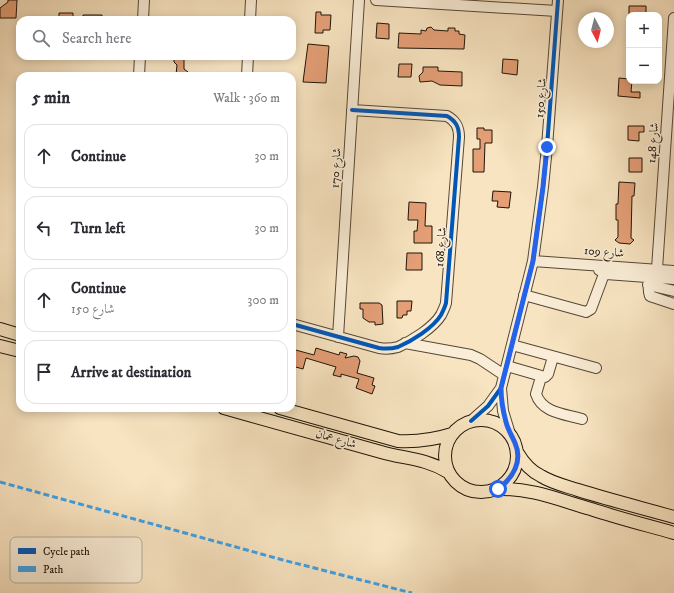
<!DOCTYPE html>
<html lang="en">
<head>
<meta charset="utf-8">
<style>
  body { margin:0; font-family:"IM FELL DW Pica",Amiri,serif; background:#f7f7f7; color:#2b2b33 }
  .controls { position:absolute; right:12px; top:12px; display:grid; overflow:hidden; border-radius:8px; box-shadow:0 2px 10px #0003 }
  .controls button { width:36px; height:36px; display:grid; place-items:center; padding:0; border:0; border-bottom:1px solid #e1e1e2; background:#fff; color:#2b2b33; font:20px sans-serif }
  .compass { position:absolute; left:578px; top:12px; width:36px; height:36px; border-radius:50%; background:#fff; box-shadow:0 2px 10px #0003; rotate:173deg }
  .stop { position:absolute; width:12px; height:12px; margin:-9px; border:3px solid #2563eb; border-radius:50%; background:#fff }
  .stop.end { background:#2563eb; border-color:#fff; box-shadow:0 1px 4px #0008 }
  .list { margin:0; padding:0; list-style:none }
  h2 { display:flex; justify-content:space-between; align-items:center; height:52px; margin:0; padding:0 16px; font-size:17px }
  h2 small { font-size:13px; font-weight:400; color:#7c7c81 }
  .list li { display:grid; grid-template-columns:26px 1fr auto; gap:12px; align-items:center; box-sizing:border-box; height:64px; margin:0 8px 8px; padding:0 8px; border:1px solid #e1e1e2; border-radius:12px }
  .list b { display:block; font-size:15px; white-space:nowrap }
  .list p { margin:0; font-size:13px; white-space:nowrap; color:#7c7c81 }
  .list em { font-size:13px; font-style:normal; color:#7c7c81 }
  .icon { flex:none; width:22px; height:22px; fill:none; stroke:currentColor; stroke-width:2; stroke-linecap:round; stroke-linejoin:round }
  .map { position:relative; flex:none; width:674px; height:593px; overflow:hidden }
  .search { position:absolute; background:#fff; box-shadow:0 2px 10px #0003; left:16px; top:16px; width:280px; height:44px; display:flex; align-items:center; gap:10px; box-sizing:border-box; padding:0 14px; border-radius:12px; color:#7c7c81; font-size:15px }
  .panel { position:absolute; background:#fff; box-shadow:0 2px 10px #0003; left:16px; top:72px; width:280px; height:340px; border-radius:12px }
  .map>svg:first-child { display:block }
  .building { fill:#e59f77; stroke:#1f1406 }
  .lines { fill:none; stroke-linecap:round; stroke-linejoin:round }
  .minor-casing { stroke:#554835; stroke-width:12 }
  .major-casing { stroke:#1f1406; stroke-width:14 }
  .minor { stroke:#faedd7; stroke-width:10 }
  .major { stroke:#f8e4c1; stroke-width:12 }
  .quiet { stroke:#3da2e9; stroke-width:3; stroke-dasharray:6 3; stroke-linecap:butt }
  .cycleway-casing { stroke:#faedd7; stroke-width:6 }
  .cycleway { stroke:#0057b8; stroke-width:4 }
  .route { stroke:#2563eb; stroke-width:5 }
  .labels { text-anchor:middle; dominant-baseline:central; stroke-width:3; stroke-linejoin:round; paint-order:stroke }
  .street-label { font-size:12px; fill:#1f1406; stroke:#faedd7 }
  .key { fill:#faedd7; stroke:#b8ac98; stroke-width:1 }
  .key-label { font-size:11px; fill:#1f1406 }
</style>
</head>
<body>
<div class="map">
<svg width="674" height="593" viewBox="0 0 674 593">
  <rect width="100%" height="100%" fill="#f8e4c1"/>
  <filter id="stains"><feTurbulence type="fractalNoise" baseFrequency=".005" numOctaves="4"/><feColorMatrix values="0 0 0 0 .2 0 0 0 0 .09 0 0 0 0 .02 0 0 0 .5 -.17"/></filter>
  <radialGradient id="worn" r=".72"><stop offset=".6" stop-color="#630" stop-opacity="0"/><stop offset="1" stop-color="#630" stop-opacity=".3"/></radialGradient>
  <path class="building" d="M8,0H17L16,18H0V8L8,2Z
    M629,6H646V15H629Z
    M316,12H321V15H331L330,30H323V33H315Z
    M59,13H73V20H59Z
    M83,15H102V20H83Z
    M377,23L389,24V39L376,38Z
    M431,27L434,30L448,31V28H455V31H459V34L465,35L464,49L398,48L399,33L421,34V30L426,31L427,28Z
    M308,44L329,46L326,83L303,82Z
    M174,56H184V69L188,72L187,76L176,75L177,65L174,62Z
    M503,59L518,60L517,75L502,73Z
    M399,64H412L411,77H398Z
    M423,67H438V71L462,72V86L440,85L432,81L420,82L419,76L423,72Z
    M619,78L629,79V81H632L631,92H640V98L618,96Z
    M628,126H644V132H639V141L628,140Z
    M477,128H484V130H492V143H485L484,172H473V149H480V139H477Z
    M629,158H642V172H629Z
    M619,182L635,183L634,196H632L631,238L634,240L630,244L619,243L615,240L618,237V220H616V204H618Z
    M493,191L511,192L509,208L497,207L498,201H492Z
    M409,202L426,203L425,226H432V243H414V231H417L418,220H408Z
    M407,253H422V270H406Z
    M397,301H412L411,311H407V315H403L402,318H397Z
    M360,303H379L382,305L383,324L375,325V322H369L363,318V309H360Z
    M316,348L339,355L340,352L347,354L345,358L354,356L358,357L360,361L357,373L374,378L372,385L375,386L372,394L356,388L359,379L341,374V377L333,375L336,367L306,358L303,369L292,366V349L314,355Z"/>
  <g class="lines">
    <defs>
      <path id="minor" d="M376,0L557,11
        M143,20L144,0
        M250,20L251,0
        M139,76L140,56
        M247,76L248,56
        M533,261L674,271
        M657,269L674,18
        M599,270L606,274L674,279
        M648,277L649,292L650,296L674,304
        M648,285L674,291
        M524,295L586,312L591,309L604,274
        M292,324L379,348C385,349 391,349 398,347C412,341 433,328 441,315C443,311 445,307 446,303L459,137C459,127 456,121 447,116L352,110
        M338,337L359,0
        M405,343L471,355L480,359L504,375
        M512,345L596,368
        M507,366L545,377L548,374L553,357
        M541,377L536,394C542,413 565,414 582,419
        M501,388L503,411L510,434
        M471,421L488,406L501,388L533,261L543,187L547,147L558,0"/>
      <path id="major" d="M0,329L20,335
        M0,346L20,351
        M224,408C276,423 328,437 381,452C405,459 425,458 448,472
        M280,408L398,441C418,442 433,440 452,434
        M445 456a36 36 0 1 1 72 0a36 36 0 1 1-72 0Z
        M517,452C523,462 530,471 541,476C552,483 566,486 578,490C610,500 642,508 674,517
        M498,489C532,488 559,500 591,509C618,518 646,525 674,533"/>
    </defs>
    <use href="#minor" class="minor-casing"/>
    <use href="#major" class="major-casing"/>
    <use href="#minor" class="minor"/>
    <use href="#major" class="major"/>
    <path class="quiet" d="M0,482L283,560L412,593"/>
    <defs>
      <path id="cycleway" d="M292,324L379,348C385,349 391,349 398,347C412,341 433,328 441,315C443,311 445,307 446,303L459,137C459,127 456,121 447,116L352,110
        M471,421L488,406L501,388L533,261L543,187L547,147L558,0"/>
    </defs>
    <use href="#cycleway" class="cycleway-casing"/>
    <use href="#cycleway" class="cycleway"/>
  </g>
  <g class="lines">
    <path class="route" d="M498,489C513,478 523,461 515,443C512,436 508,430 506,422C503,411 501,400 501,388L533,261L543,187L547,147"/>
  </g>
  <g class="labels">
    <g class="street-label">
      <text transform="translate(541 98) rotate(-86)">شارع 150</text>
      <text transform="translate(653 143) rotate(-86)">شارع 148</text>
      <text transform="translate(336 168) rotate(-87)">شارع 170</text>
      <text transform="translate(441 247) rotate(-86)">شارع 168</text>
      <text transform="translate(604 252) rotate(4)">شارع 109</text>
      <text transform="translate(336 439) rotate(16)">شارع عمان</text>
    </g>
  </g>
  <rect x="10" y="537" width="132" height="46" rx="6" class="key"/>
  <rect x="18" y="548" width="18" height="6" fill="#0057b8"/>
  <rect x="18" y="566" width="18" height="6" fill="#3da2e9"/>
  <g class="key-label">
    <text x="43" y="555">Cycle path</text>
    <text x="43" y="573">Path</text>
  </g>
  <rect width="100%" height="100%" filter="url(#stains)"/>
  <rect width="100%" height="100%" fill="url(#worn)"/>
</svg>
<div class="controls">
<button>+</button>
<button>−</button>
</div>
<svg class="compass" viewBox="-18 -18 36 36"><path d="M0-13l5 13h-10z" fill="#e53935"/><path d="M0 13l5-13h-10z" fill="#7c7c81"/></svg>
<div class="stop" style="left:498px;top:489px"></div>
<div class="stop end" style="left:547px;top:147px"></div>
<div class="search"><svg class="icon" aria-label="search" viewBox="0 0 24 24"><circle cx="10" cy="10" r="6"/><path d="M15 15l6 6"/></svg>Search here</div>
<section class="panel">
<h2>5 min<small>Walk · 360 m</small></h2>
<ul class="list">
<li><svg class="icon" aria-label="ahead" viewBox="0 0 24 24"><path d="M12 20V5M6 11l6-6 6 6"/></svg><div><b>Continue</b></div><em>30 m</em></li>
<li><svg class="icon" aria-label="left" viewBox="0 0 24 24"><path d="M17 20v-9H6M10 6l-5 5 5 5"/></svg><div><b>Turn left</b></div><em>30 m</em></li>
<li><svg class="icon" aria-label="ahead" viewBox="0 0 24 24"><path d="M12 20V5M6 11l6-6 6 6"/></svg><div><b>Continue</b><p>شارع 150</p></div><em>300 m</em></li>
<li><svg class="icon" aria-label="arrive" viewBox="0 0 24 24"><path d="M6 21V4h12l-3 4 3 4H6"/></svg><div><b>Arrive at destination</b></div></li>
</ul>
</section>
</div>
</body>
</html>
